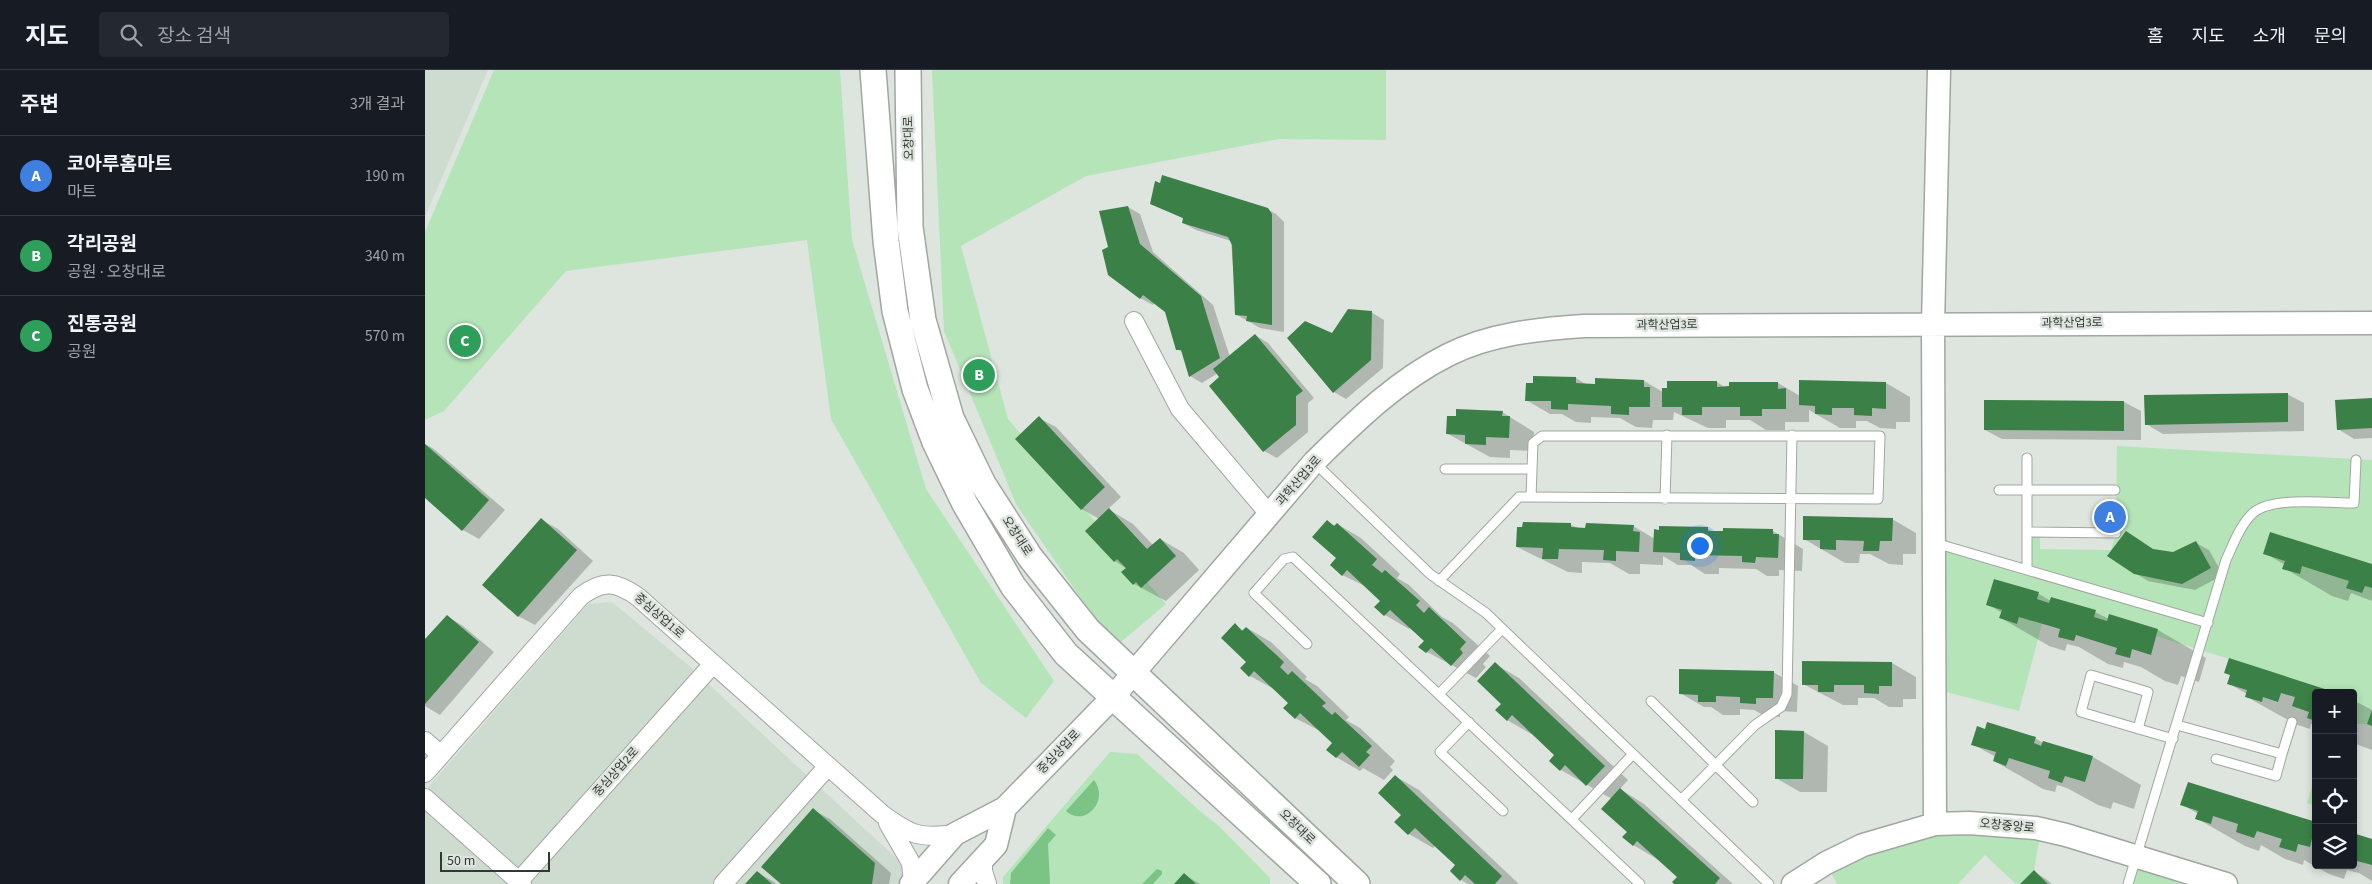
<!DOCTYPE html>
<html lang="ko">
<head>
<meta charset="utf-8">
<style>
  body { margin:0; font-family:"Source Sans 3","Noto Sans KR",sans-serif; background:#242831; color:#f1f3f6 }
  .controls { position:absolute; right:15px; bottom:15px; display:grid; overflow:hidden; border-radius:5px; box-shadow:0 2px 8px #0003 }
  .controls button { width:45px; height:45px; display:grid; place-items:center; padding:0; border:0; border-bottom:1px solid #363941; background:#171b24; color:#f1f3f6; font:25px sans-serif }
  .scale { position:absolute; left:15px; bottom:12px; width:110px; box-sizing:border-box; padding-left:5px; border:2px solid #343835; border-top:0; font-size:14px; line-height:18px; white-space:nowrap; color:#343835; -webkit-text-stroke:4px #dde5de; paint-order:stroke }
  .you { position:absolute; left:1274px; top:475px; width:18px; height:18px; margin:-12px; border:4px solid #fff; border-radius:50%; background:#1a73e8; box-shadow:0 0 0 8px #1a73e833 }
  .badge { display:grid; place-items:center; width:32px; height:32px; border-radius:50%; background:#db2777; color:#fff; font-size:16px; font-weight:700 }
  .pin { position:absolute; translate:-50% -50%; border:2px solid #fff; box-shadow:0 1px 5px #0006 }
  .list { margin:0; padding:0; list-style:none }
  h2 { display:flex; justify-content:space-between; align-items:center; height:65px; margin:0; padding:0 20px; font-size:21px }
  h2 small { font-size:16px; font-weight:400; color:#9ea1a6 }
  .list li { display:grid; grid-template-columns:32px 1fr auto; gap:15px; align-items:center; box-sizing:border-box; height:80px; padding:0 20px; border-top:1px solid #363941 }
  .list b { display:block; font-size:19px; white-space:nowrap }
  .list p { margin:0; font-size:16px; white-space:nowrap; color:#9ea1a6 }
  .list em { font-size:16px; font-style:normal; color:#9ea1a6 }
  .icon { flex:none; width:28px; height:28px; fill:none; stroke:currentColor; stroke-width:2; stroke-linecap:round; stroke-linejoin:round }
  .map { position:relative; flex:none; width:1947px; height:814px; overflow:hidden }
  header { display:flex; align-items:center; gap:30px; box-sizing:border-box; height:70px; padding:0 25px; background:#171b24; border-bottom:1px solid #363941 }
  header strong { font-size:24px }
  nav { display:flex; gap:28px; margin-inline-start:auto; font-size:18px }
  .search { width:350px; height:45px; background:#242831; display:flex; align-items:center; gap:12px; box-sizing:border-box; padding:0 18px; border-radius:5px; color:#9ea1a6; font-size:19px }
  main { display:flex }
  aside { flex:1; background:#171b24 }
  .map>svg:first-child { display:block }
  .built { fill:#cedccf }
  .green { fill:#b5e4b9 }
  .forest { fill:#7cc485 }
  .shadow { fill:#0003 }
  .building { fill:#3b8147 }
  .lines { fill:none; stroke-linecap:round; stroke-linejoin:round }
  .service-casing { stroke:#a0a7a0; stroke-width:11 }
  .minor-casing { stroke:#a0a7a0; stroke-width:20 }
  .tertiary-casing { stroke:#a0a7a0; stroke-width:25 }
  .secondary-casing { stroke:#a0a7a0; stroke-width:28 }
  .service { stroke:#fff; stroke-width:9 }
  .minor { stroke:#fff; stroke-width:18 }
  .tertiary { stroke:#fff; stroke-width:22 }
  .secondary { stroke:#fff; stroke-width:25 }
  .labels { text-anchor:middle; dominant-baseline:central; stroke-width:5; stroke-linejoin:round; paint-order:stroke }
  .street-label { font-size:12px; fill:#343835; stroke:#dde5de }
</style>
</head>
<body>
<header>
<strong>지도</strong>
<div class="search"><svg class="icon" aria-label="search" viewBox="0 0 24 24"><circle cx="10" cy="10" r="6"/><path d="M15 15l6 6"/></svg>장소 검색</div>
<nav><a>홈</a><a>지도</a><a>소개</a><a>문의</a></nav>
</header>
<main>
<aside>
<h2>주변<small>3개 결과</small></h2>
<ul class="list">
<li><span class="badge" style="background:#3f7fe0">A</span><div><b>코아루홈마트</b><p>마트</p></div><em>190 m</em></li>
<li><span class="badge" style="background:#2e9e5b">B</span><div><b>각리공원</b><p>공원 · 오창대로</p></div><em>340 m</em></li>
<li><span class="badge" style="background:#2e9e5b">C</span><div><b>진통공원</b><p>공원</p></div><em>570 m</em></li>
</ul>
</aside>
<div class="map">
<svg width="1947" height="814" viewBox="0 0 1947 814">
  <rect width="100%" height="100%" fill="#dde5de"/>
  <path class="built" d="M0,0H63L0,147Z
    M187,532L263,595L499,814H0V721L163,534Z"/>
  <path class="green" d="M69,0H415L427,170L501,419L629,611L601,648L556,613L406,349L382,170L141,201L19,341L0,350V162Z
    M507,0H961V70L854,69L661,106L536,176L583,349L741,534L690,577L592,436L519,261Z
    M1692,376L1947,390V638L1942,654H1928V639L1931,630L1928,629V623H1911L1731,566L1733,559L1685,544L1682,551L1669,547L1671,540L1627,527L1624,533L1612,529L1614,522L1570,509L1577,540L1574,548L1592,554L1594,547L1617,554L1594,641L1510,619V473L1602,500V462H1615V479L1686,480L1691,463Z
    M685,682L712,684L776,742L793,755L845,808V814H771L759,804L750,814H578V807Z
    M1891,703V736L1882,733Z
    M1616,760L1609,800L1595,814H1591L1560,785L1533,814H1412L1401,793L1472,764Z
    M1713,787L1801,814H1703Z"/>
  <path class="forest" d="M669,710C685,731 659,758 641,741Z
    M623,758L631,765L623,774L625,814H585L586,803Z
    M732,799L737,801V804L728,814H717Z"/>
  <path class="shadow" d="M726,133L838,137L851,144L859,152V262L835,258L812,245L806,171L771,160L758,153L759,149Z
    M703,137L715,144L728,182L788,235L805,287L830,265L843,273L889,328L883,333V362L852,388L839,381L793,303L777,313L765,306L759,283L752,279L741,241L730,232L728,235L715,228L684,178Z
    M946,242L959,250L958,298L921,329L909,322L908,264Z
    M1151,308L1162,315L1219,311L1238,322L1292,312L1301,318H1305V314L1353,313L1375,326L1461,313L1485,327V352H1471V359L1455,358L1442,351H1431V358H1415L1384,340V352H1360V360H1341L1325,350H1301V358H1283L1249,342L1248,350H1228L1227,358L1211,357L1195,348L1166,347V353L1151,352L1137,344H1125L1101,330Z
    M1862,324L1879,333V361L1738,364L1721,354Z
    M1947,329V368L1929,369L1913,359Z
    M1560,331L1699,332L1716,341V370L1577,369L1560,360Z
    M1077,342L1109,362L1108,381L1085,380V388L1065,387L1023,364L1032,348Z
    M614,348L631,357L696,427L683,439L708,454L728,475L735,469L759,483L774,500L741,531L709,514L702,499L690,491L661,461L674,449L657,439Z
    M0,374L9,379L80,440L54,469L38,460L0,427Z
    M1467,449L1491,463V484H1478V495L1464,494L1445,484H1435L1434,493H1420L1379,469Z
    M117,450L133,459L168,491L110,555L93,546Z
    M902,452L911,456L912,454L936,468L975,504L972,508L984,515L1017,547L1028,553L1065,586L1058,594L1061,597L1051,608L1002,582L995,576L1001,570L986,557L984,559L960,545L957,530L942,517L917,505Z
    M1099,453L1146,455L1153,458L1208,456L1230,469L1283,459L1289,462L1348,461L1378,479L1377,501L1354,500V506H1342L1331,499L1294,498V504H1280L1266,495H1253L1238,486V495L1215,494V504H1204L1185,493L1157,492V503L1143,502L1092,477Z
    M1771,473L1784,480L1798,505L1770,520L1723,511L1710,503L1730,481L1748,484Z
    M1840,483L1947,495V531L1926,523L1923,531L1907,526L1859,498L1860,495Z
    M1570,510L1614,524L1626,531L1670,542L1684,549L1685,545L1733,560L1781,588L1774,612L1756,606L1753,615L1740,611L1716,597L1699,592L1698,598L1683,594L1654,577L1642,574L1640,581L1624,576L1576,548L1577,543L1563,534Z
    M22,546L38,556L69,582L15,645L0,636V571Z
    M810,555L819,561L822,558L846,572L882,607L880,609L892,616L924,647L921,650L935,658L970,691L965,697L968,700L959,710L938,698L935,701L911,687L909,673L895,661L870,648L865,633L849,619L825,606L822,591Z
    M1467,593L1491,607V629H1478V637H1464L1449,628H1433V635H1418L1378,614Z
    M1070,594L1094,608L1203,710L1195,719L1219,734L1308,814H1251L1254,806L1232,789L1208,775L1187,729L1136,700L1131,685L1108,663L1106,664L1082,650Z
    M1348,602L1373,616L1372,642L1355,641V647L1340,646L1329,640L1315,639V645H1298L1286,637H1279L1255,623Z
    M1800,602L1891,623V655L1886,654L1885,659L1870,654L1822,627V624L1803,613L1806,606Z
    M1928,630L1947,640V680L1928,673Z
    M1379,662L1403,676L1402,722H1375L1351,708Z
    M1610,668L1618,673L1668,687L1716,715L1709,739L1688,732L1686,739L1673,735L1642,718L1632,715L1630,722L1618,719L1569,691L1571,687L1547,674Z
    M970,706L994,720L1094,814H1043L1036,810L1027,801L1032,795L1011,775L1008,778L984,764L971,752L977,745Z
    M1764,713L1891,754V795H1928L1947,770V811L1934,803L1922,800L1919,809L1904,804L1879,790L1878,795L1860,789L1836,775L1834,781L1820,776L1771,748L1773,744L1757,734Z
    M388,740L405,749L466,803L464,814H358Z
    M332,802L349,812L351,814H322Z
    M1609,802L1621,809L1627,814H1596Z
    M760,805L775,814H751Z"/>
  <path class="building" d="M737,105L843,138L847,144V255L821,251L822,246L810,245L807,175L803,167L757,153L758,148L725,134L730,111L735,113Z
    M703,136L715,174L776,226L795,288L764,307L756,280H751L740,242L718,225L715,229L683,205L677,180L683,177L674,141Z
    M923,239L947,241L946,290L908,323L862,268L880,251L907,263Z
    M830,264L878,321L871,326V355L838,382L784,316L794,307L788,299Z
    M1108,306L1151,307V313L1170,314V308L1219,310V317H1225V337H1204V345L1186,344V336L1143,334V340L1126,339V331H1100L1101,313H1108Z
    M1374,310L1461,312V339L1447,338V346L1429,345V338H1407V345L1390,344V336L1374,335Z
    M1242,311H1292V317L1304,316V312H1353V319L1361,318V339H1337V346H1315V337H1277V345H1257V337H1237V318H1242Z
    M1863,323V352L1720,355L1719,325Z
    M1947,328V358L1912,360L1910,330Z
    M1559,330L1699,331V361L1559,360Z
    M1031,339L1078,341L1077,346H1085L1084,368L1061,367V375L1040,374V365L1021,364L1022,346H1031Z
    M614,346L680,417L656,440L590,369Z
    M0,374L64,430L37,461L0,428Z
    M684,438L722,479L735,468L751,486L716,518L711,512L708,515L696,502L701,498L692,489L689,492L660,461Z
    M1378,446L1468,448L1467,471H1455L1454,481H1438L1439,471L1411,470V480L1395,479V470H1378Z
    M116,448L152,480L93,547L57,515Z
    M902,450L909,456L912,453L952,489L947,495L957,503L960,500L995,531L991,535L999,543L1004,537L1041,572L1035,579L1038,583L1026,596L1006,578L1001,583L993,577L999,571L965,540L959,546L949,537L955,531L922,500L917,506L905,495L911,488L887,467Z
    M1098,452L1146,453V457L1160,458L1161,453L1209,455L1208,461L1215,462L1214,482L1191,481V491L1178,490L1179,480L1134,479L1133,489H1117L1118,478L1091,477L1092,457H1097Z
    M1234,456L1283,457V461H1298V458L1348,459V464H1354L1353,488L1331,487L1330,493L1317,492V486L1270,485V491L1255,490V483L1228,482L1229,459L1234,460Z
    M1701,461L1728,479L1748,482L1771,471L1786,498L1757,514L1709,504L1682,486Z
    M1845,462L1947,494V518L1940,516L1937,523L1921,518L1924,511L1877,496L1875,504L1857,499L1860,491L1838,484Z
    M1569,509L1614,522L1612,529L1624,533L1626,527L1671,540L1669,547L1682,551L1684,544L1733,559L1726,585L1707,579L1705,588L1690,584L1692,578L1651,565L1649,571L1633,567L1635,559L1594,547L1592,554L1574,548L1577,540L1561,535Z
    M22,545L54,572L0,634V569Z
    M810,553L817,561L821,557L859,592L855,597L863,605L867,601L901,633L897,636L907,645L910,642L947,676L941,682L945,685L934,697L917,682L911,688L901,680L907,673L875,643L870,649L858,638L863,633L829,601L824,607L815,598L821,592L796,568Z
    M1804,588L1909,622V623H1891V651L1882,648L1884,642L1867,636L1870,627L1856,623L1853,632L1838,627L1837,632L1820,627L1822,620L1802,614L1805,605L1799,603Z
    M1377,591L1467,592V616H1454V624L1439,623V615H1409V622H1393V615H1377Z
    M1070,592L1180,696L1161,716L1140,695L1135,701L1124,691L1129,685L1087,645L1082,651L1070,640L1076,634L1052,611Z
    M1254,599L1349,601L1348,628H1331V634L1315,633V627L1291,626V632H1273V625L1254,624Z
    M1947,640V656L1942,654Z
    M1562,652L1611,667L1609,673L1616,676L1618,671L1668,686L1660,712L1640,706L1637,713L1623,708L1625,701L1584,688L1581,696L1568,691L1571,682L1546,675L1552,656L1560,659Z
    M1350,660L1379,661L1378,709H1350Z
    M970,705L1077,806L1070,814H1050L1040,805L1035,811L1025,801L1030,795L990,758L983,765L969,752L976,745L953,723Z
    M1763,712L1891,752L1885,777L1873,774L1871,782L1854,777L1857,769L1832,761L1829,768L1811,762L1813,754L1788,746L1786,754L1770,749L1773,741L1755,735Z
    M1195,718L1295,808L1290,814H1249L1247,812L1252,807L1212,771L1208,776L1197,767L1202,762L1176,739Z
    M388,738L450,793L447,814H356L336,797Z
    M1928,763L1947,769V795L1932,791L1930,798L1921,796L1928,795Z
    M1609,800L1623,814H1595Z
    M332,801L347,814H320Z
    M759,803L771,814H749Z"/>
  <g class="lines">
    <defs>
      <path id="service" d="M1602,388V500
        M890,393L1005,504L1061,543L1089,570L1344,814
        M1020,399H1107
        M1574,420H1690
        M1240,429L1242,365
        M1602,462L1691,463
        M1510,473L1783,553
        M1014,511L1094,427L1453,429L1455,366H1117L1108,373L1106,427
        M882,574L829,523L859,489L868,487L1215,814
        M1014,624L1077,559
        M1226,631L1328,732
        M1044,652L1015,682L1078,741
        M1752,655L1857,684L1867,652
        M1713,659L1723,622L1666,605L1656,642L1748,669
        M1791,689L1851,706L1857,684
        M1256,730L1330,655L1356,637L1362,624L1367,365
        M1147,749L1208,684
        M1703,814L1801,490C1808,475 1815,455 1828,443C1847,426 1904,433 1929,433L1931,390"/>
      <path id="minor" d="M709,251L755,339L845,445
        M0,671L16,685
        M0,703L156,526C178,510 191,511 213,527L457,744C486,765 494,769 530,764
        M0,728L97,814
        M463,753L486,793L488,812
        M558,788V801L562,814
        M94,811L288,594
        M298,814L403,696"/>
      <path id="tertiary" d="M580,738L688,627L889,392C930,352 971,311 1023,285C1064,264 1113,259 1159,256L1947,253
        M1510,754L1508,255L1514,0
        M486,814L530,764L580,738L571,775L535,814
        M1368,814L1401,793L1438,775L1510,754L1544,753L1611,758L1641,765L1801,814"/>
      <path id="secondary" d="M448,0L461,171L470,241L490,319L510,372L540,434L588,516L641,584L893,814
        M483,0L485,157L498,250L526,348L558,414L605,487L663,560L932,814"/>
    </defs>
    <use href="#service" class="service-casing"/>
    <use href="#minor" class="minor-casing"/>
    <use href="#tertiary" class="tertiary-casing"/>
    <use href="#secondary" class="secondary-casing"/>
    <use href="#service" class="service"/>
    <use href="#minor" class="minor"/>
    <use href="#tertiary" class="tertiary"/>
    <use href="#secondary" class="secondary"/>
  </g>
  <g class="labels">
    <g class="street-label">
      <text transform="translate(484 68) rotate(-91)">오창대로</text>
      <text transform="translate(1647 253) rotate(-1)">과학산업3로</text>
      <text transform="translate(1242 255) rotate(-1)">과학산업3로</text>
      <text transform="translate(874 411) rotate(-49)">과학산업3로</text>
      <text transform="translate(592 466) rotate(57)">오창대로</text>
      <text transform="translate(234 546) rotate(41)">중심상업1로</text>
      <text transform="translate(634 682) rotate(-46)">중심상업로</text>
      <text transform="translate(191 702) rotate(-48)">중심상업2로</text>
      <text transform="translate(1582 756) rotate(5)">오창중앙로</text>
      <text transform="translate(872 757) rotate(44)">오창대로</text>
    </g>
  </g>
</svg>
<div class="controls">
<button>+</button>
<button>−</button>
<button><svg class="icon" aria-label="locate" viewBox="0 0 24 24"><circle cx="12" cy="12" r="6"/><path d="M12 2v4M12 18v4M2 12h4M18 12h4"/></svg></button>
<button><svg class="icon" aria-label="layers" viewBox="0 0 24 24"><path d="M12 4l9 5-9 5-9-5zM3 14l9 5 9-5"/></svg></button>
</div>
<div class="scale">50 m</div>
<div class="you"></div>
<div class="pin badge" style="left:1685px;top:447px;background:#3f7fe0">A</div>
<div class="pin badge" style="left:554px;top:305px;background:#2e9e5b">B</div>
<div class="pin badge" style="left:40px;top:271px;background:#2e9e5b">C</div>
</div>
</main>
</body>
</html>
